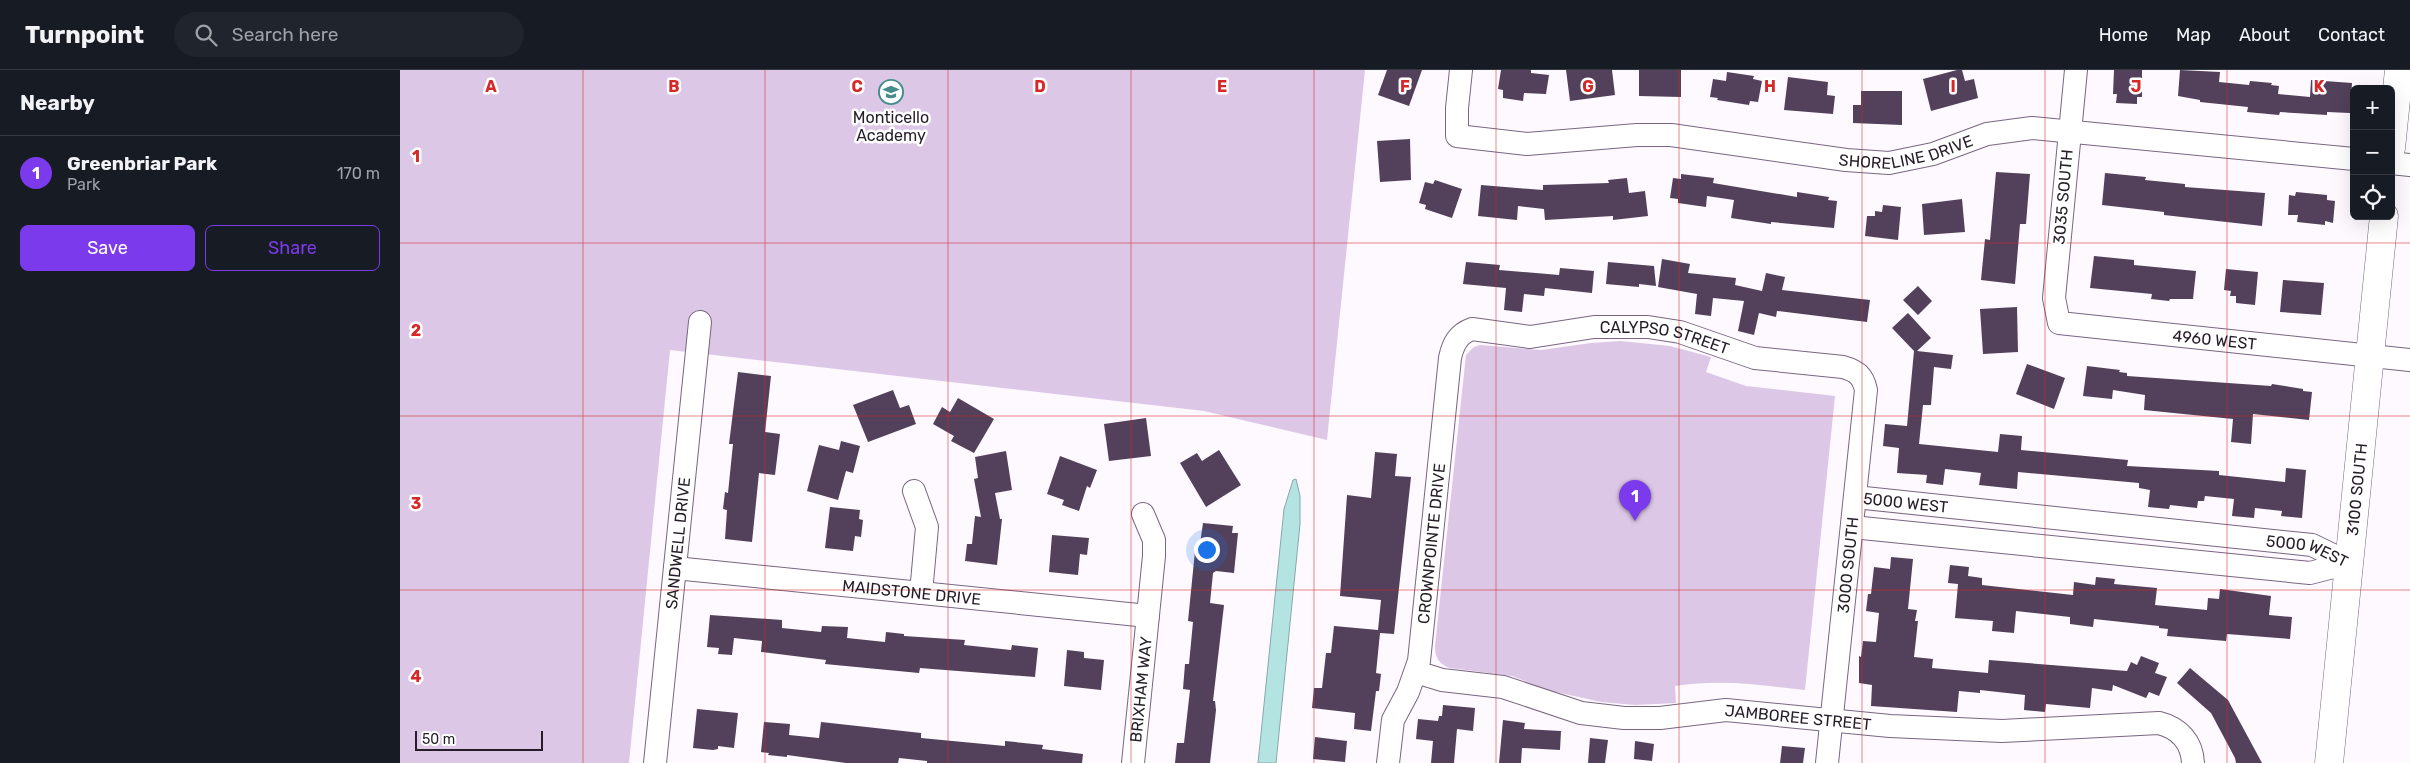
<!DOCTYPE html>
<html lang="en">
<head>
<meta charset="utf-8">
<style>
  body { margin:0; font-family:Rubik,sans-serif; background:#20242c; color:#f1f3f6 }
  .controls { position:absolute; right:15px; top:15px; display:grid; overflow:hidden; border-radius:8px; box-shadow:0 5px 20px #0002 }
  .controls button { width:45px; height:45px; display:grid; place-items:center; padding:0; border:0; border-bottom:1px solid #363941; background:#171b24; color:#f1f3f6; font:25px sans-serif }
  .scale { position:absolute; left:15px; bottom:12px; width:128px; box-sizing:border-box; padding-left:5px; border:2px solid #251d28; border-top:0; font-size:14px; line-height:18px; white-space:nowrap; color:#251d28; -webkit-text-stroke:4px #fff; paint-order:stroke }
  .you { position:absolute; left:806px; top:479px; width:18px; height:18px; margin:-12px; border:4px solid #fff; border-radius:50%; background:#1a73e8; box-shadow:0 0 0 8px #1a73e833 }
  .badge { display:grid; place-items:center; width:32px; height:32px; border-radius:50%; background:#7c3aed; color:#fff; font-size:16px; font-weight:700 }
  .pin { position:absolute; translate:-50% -41px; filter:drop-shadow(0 1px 2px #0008) }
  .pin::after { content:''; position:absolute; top:26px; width:18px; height:15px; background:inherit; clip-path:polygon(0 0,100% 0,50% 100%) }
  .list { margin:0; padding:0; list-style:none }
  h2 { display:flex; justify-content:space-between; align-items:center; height:65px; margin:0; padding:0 20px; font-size:21px }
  h2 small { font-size:16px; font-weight:400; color:#9ea1a6 }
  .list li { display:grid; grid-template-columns:32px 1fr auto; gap:15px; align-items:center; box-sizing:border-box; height:75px; padding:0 20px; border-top:1px solid #363941 }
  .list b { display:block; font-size:19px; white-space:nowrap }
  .list p { margin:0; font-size:16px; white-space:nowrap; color:#9ea1a6 }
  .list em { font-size:16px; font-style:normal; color:#9ea1a6 }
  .actions { display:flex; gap:10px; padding:15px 20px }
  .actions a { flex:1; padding:11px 0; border:1px solid #7c3aed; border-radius:8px; text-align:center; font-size:18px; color:#7c3aed }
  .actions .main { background:#7c3aed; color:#fff }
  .icon { flex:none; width:28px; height:28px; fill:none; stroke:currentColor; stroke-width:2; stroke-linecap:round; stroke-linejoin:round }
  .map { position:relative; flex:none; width:2010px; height:693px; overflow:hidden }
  header { display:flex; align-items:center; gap:30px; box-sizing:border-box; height:70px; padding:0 25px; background:#171b24; border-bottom:1px solid #363941 }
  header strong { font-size:24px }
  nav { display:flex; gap:28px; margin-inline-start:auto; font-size:18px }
  .search { width:350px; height:45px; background:#20242c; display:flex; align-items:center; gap:12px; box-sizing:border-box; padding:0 18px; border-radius:28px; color:#9ea1a6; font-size:19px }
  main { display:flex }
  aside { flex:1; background:#171b24 }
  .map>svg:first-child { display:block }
  .green { fill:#ddc7e6 }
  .water { fill:#b3e4e2; stroke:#88a8aa }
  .building { fill:#53405a }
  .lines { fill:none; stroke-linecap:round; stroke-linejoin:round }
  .minor-casing { stroke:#796680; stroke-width:24 }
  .major-casing { stroke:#796680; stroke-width:29 }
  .minor { stroke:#fff; stroke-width:22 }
  .major { stroke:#fff; stroke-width:28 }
  .grid { fill:none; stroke:#d62828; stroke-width:1; stroke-opacity:0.55 }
  .labels { text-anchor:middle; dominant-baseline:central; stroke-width:5; stroke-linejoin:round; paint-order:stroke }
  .poi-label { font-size:16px; fill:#251d28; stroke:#fff }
  .street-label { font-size:16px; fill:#251d28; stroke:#fff }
  .grid-label { font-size:16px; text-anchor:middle; font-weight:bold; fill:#d62828; stroke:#fff; stroke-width:5; stroke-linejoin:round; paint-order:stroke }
</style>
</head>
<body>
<header>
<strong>Turnpoint</strong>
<div class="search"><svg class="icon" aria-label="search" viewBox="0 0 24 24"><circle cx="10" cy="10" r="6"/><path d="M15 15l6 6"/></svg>Search here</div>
<nav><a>Home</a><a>Map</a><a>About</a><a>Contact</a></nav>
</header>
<main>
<aside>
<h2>Nearby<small></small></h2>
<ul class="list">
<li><span class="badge">1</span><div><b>Greenbriar Park</b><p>Park</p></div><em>170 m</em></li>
</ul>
<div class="actions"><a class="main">Save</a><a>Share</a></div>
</aside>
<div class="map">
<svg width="2010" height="693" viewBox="0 0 2010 693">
  <rect width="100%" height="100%" fill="#fdf9ff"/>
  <path class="green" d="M0,0H965L927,370L804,341L270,280L229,693H0Z
    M1221,271L1270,276L1311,287L1306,302L1346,316L1435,326L1405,620C1359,615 1322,609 1275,616L1276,633L1235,635L1201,632L1147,620L1112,606L1050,598C1039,594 1035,588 1035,576L1066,285L1074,277L1080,275L1141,280L1191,273Z"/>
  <path class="water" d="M896,409L900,426V454L876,693H858L884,439L893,410Z"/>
  <path class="building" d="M987,0H1022L1009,36L978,25Z
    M1101,0H1131V3L1149,5L1146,24L1124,23L1123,31L1103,28V20L1098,19Z
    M1166,0H1212L1215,25L1170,31Z
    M1239,0H1281V27L1239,26Z
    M1557,0H1562L1565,11L1574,9L1578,28L1531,41L1523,9Z
    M1714,0H1742V27H1737V34L1716,33L1717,24H1713Z
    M1780,0L1820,2L1819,12L1849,15L1850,11L1872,13L1871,15L1879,16L1878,24L1910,27L1911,10L1952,13L1950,43L1927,42V45L1880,42L1879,45L1847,42L1848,37L1800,32V30L1778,26Z
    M1327,2L1354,6L1353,9L1362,11L1358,32L1350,31L1349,35L1317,30L1318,28L1310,27L1313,9L1326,11Z
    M1388,7L1428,12L1427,25L1435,26L1433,44L1384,40Z
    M1461,21H1502V55L1453,53V35H1461Z
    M1010,69L1011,110L980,112L977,71Z
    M1596,102L1630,104L1626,154H1620L1615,214L1581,210L1585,169L1590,170Z
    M1705,103L1746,107L1745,110L1785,114V117L1865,123L1862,156L1764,145V142L1702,135Z
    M1281,104L1314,108L1313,113L1397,127V122L1429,127L1428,130L1437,131L1434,158L1371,152V154L1331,148L1334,130L1307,126L1306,137L1278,133V129L1270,128L1273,108L1281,109Z
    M1227,108L1229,123L1245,121L1248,146L1213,150V146L1145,150L1144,139L1118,136L1117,150L1078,146L1081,115L1143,120V115L1209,113L1208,110Z
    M1035,110L1062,119L1052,148L1025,139L1026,135L1019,133L1025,112L1033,114Z
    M1896,122L1927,125V130L1935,131L1933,153L1925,151V155L1897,152L1898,145H1888L1889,125L1895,126Z
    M1562,129L1565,162L1524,165L1522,134Z
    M1483,135L1501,137L1498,170L1465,166L1467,146H1475V141L1482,142Z
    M1694,186L1734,190V195L1796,201L1793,229H1770L1769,231L1751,229L1752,224L1690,218Z
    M1262,189L1290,194L1288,203L1336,208L1335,215L1362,221L1366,203L1385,207L1382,220L1470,230L1467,252L1377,241L1376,247L1359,243L1354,265L1338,261L1344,231L1313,228L1311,246L1295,244L1297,224L1258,217Z
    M1066,192L1100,195L1099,200L1159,205L1160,198L1194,201L1192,223L1145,218L1144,226L1124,224L1122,242L1104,240L1106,218L1063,214Z
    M1208,192L1254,196L1256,216L1239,214V217L1206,214Z
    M1826,199L1858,202L1855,235L1836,233V226H1830L1831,221L1824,220Z
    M1883,210L1924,213L1921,245L1880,242Z
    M1518,216L1532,231L1518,245L1503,230Z
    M1617,237L1618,282L1583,284L1580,239Z
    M1508,243L1531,268L1517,281L1553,285L1551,299L1534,297L1531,335H1523L1519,374L1598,382L1600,364L1622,366L1621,380L1728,390L1727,396L1819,401V405L1885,412L1886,398L1906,400L1902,448L1881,446L1882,441L1855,438L1854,448L1832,446L1834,429L1805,426L1804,431H1798L1797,438L1770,435L1769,439L1748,437L1750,420L1739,418V413L1618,402L1617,419L1579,415L1581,403L1545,399L1543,415L1526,413L1527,405L1497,403L1499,378L1483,376L1485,354L1507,356L1514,281L1492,258Z
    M1627,294L1665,308L1654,339L1616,324Z
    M1687,296L1720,300L1719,302L1727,303V306L1871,316L1872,314L1903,319V321L1912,322L1909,350L1853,344L1851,374L1831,372L1833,349L1744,340L1745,325L1713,320L1712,329L1683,326Z
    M338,302L371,306L365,362L380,364L375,405L359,403L352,472L325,469L327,440L323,439L325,422L328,423L333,374H329Z
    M493,320L500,338L509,335L516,354L468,372L453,335Z
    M558,328L594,349L574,383L551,371L554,366L533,354L542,337L550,342Z
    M746,348L751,386L709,391L704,354Z
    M441,371L460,376L453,403L446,401L438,430L407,421L419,375L439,380Z
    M819,380L841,415L806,437L780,393L797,383L802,391Z
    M606,381L612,420L595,423L600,449H602L597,495L565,491L567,474H572L575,446L581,447L574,409L578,408L575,387Z
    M975,382L997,384L995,406L1011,407L994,564L980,563L976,603L981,604L979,621H976L971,661L954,659L955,643L912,638L914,618H922L926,583H931L934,556L978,560L981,530L940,526L947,425L971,428Z
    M660,386L697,400L690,418L687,416L679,441L662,435L664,430L647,424Z
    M430,437L460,440L459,449L463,450L461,467L455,466L453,481L425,478Z
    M803,453L833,456L832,463H838L834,503L816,501L813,503L810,533L824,535L813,631H815L816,640L810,693H775L777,673H784L790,620L783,619L785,594H789L793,552L788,551L795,481H799Z
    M652,465L689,468L687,485L680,484L678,505L649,502Z
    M1491,487L1513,489L1508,539L1517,540L1515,551H1518L1514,587L1533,589L1532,598L1588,603L1589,590L1727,601L1731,592L1737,595L1741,586L1759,593L1755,603L1767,607L1759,626L1749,622L1746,628L1713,615L1712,621L1692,618L1690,638L1646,634L1645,642L1624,640L1625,625L1580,620V623L1559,621L1557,642L1471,636L1472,615L1459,613V586L1461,587L1463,571L1476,572L1479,543L1466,541L1468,524H1471L1474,497L1490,499Z
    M1550,495L1569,497L1568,506L1582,508V515L1673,525L1674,512L1695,515L1696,507L1715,509L1714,514L1757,518L1755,535L1807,540L1808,528L1819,529L1820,519L1871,526L1869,545L1892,547L1890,569L1827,564L1826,571L1767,566L1768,559L1759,558V556L1694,549L1693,557L1670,554V547L1616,541L1614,563L1592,561L1593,551L1555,548L1558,514L1548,513Z
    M310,545L382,550V558L421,562L422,556L448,557L447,568L485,572L486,562L504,564V566L565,570L564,575L611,580L612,575L638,578L635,607L520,598L519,603L425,594L426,590L361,582L362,571L334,568L332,585L318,584L319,578L307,577Z
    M667,580L684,582V588L704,590L701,620L664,616Z
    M1790,598L1828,630L1862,693H1836L1835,688L1811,643L1777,613Z
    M1043,635L1075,638L1073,661L1057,659L1054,693H1031L1033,671L1016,669L1018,649L1038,651L1039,646H1042Z
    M297,639L338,643L334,678L318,676V679L313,680L293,678Z
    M1103,650L1125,653L1124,659L1161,661L1160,680L1122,678L1121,693H1099Z
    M364,652L390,654L389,665L419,668L421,652L521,663V668L605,676V671L643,675L642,679L683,684L682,693H527V691L499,688L498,693H446L387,685V687L368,685L369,683L361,682Z
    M915,667L947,671L945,692L913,689Z
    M1190,668L1208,670L1205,693H1188Z
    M1235,671L1254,674L1252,691L1234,689Z
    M1382,676L1405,678L1403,693H1380Z"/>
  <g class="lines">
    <defs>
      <g id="minor">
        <path id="s1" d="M1061,0L1057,38V66L1127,74L1237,65H1271L1446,90L1489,93L1533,84L1587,64L1632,58L1954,89"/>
        <path id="s2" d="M1676,0L1654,228L1659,253L2010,290"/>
        <path d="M1991,93L2010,95"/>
        <path d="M514,421L527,457L521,523"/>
        <path id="s3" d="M1455,427L1912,475L1949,493"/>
        <path d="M1452,457L1910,503L1949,493"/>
        <path id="s4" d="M275,498L748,546"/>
        <path id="s5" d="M1016,602L1042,610L1103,617L1181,643L1224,648H1260L1326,640L1490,656L1602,661L1759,653C1779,658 1792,672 1793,693"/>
        <path id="s6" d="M255,693L300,252"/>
        <path id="s7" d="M733,693L754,486V470L743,444"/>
        <path id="s8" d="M988,693L993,650L1008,622L1019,591L1050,288C1053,274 1058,264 1072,259L1130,267L1194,257H1248L1280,262L1355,288L1443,297C1457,301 1463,306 1466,320L1427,693"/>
      </g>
      <g id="major">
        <path d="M1991,78L1999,0"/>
        <path id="s9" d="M1929,693L1984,146"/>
      </g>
    </defs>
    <use href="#minor" class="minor-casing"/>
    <use href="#major" class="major-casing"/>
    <use href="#minor" class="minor"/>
    <use href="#major" class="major"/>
  </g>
  <path class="grid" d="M183,0V693M365,0V693M548,0V693M731,0V693M914,0V693M1096,0V693M1279,0V693M1462,0V693M1645,0V693M1827,0V693M0,173H2010M0,346H2010M0,520H2010"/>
  <defs>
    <symbol id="school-ring" viewBox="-11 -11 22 22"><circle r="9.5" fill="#fff" stroke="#458d8c" stroke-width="1.5"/><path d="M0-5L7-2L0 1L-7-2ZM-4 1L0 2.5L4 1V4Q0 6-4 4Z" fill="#458d8c"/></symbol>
  </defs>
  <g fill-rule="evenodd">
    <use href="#school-ring" x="477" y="8" width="28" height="28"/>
  </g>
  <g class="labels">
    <g class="poi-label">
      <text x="491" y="47">Monticello<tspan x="491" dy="18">Academy</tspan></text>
    </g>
    <g class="street-label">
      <text stroke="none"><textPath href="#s1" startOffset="519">SHORELINE DRIVE</textPath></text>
      <text transform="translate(1663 127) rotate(-85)">3035 SOUTH</text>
      <text stroke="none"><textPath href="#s8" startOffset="646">CALYPSO STREET</textPath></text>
      <text stroke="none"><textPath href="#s2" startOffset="411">4960 WEST</textPath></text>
      <text stroke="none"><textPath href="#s9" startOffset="275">3100 SOUTH</textPath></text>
      <text stroke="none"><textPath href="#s3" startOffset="51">5000 WEST</textPath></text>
      <text stroke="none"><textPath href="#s6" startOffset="221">SANDWELL DRIVE</textPath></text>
      <text stroke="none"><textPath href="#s8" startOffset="226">CROWNPOINTE DRIVE</textPath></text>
      <text stroke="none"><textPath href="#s3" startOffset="456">5000 WEST</textPath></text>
      <text transform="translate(1448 495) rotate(-84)">3000 SOUTH</text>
      <text stroke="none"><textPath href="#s4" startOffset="238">MAIDSTONE DRIVE</textPath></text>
      <text stroke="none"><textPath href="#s7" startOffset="74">BRIXHAM WAY</textPath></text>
      <text stroke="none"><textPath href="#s5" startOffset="389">JAMBOREE STREET</textPath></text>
    </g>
  </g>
  <g class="grid-label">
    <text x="91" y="22">A</text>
    <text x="274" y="22">B</text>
    <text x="457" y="22">C</text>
    <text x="640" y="22">D</text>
    <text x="822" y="22">E</text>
    <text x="1005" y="22">F</text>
    <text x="1188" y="22">G</text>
    <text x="1370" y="22">H</text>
    <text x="1553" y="22">I</text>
    <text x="1736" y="22">J</text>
    <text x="1919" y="22">K</text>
    <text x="16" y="92">1</text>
    <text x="16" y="266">2</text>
    <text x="16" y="439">3</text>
    <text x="16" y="612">4</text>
  </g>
</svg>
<div class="controls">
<button>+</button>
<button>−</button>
<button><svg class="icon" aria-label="locate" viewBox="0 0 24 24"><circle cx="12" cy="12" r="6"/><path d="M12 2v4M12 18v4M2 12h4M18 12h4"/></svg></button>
</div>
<div class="scale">50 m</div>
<div class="you"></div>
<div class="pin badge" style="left:1235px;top:451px">1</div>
</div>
</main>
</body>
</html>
